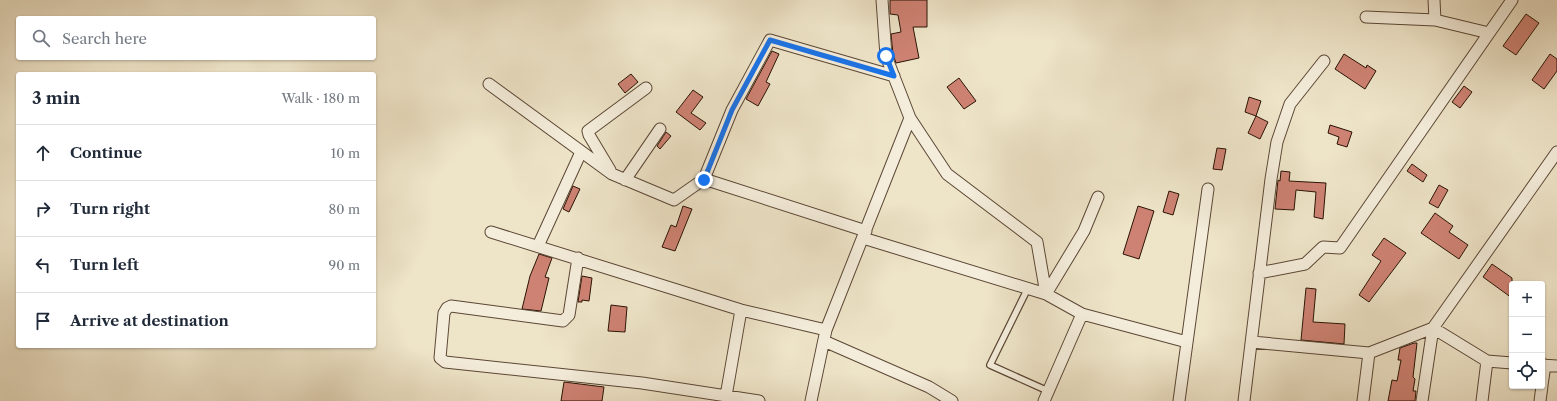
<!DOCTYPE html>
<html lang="en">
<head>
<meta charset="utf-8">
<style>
  body { margin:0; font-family:"Libre Caslon Text",serif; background:#f2f2f3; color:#1f2937 }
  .controls { position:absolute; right:12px; bottom:12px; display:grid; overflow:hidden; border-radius:4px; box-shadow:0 1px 3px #0004 }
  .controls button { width:36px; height:36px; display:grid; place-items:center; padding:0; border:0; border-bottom:1px solid #e0e1e3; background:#fff; color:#1f2937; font:20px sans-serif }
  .stop { position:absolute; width:12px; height:12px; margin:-9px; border:3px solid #1a73e8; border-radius:50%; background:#fff }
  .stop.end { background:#1a73e8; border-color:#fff; box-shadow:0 1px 4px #0008 }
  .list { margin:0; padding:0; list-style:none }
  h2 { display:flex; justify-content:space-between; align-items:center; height:52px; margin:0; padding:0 16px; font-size:17px }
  h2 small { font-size:13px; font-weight:400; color:#747a83 }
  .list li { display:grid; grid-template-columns:26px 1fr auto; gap:12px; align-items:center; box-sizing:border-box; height:56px; padding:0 16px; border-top:1px solid #e0e1e3 }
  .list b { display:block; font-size:15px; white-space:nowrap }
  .list em { font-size:13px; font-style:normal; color:#747a83 }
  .icon { flex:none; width:22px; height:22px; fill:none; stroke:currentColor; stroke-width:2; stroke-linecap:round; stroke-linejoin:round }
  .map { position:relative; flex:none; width:1557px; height:401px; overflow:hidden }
  .search { position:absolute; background:#fff; box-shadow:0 1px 3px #0004; left:16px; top:16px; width:360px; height:44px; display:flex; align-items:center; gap:10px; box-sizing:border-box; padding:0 14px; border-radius:4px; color:#747a83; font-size:15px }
  .panel { position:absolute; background:#fff; box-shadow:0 1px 3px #0004; left:16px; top:72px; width:360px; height:276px; border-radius:4px }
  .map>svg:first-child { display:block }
  .building { fill:#ce8273; stroke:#2a1304 }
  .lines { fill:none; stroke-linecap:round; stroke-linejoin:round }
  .lane-casing { stroke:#5b4735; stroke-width:8 }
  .street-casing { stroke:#5b4735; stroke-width:13 }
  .lane { stroke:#f4eddb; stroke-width:5.5 }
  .street { stroke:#f4eddb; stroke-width:11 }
  .route { stroke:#1a73e8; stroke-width:5 }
</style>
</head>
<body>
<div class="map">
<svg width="1557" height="401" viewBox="0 0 1557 401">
  <rect width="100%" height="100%" fill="#eee4c8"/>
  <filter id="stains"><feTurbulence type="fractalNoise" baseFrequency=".005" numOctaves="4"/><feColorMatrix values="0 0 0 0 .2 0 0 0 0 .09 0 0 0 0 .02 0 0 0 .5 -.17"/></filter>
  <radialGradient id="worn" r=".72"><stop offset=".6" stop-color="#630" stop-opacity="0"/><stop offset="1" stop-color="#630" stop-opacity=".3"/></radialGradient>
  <path class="building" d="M890,0H927V27H913L919,58L896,63L893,54L891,34L901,32L898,15L890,14Z
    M1526,14L1539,23L1516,55L1503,46Z
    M772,51L779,54L766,82L770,84L758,106L746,99Z
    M1344,54L1366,68L1367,65L1376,71L1365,89L1335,69Z
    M1550,54L1557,59V71L1544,89L1532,80Z
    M631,74L638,82L625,93L618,84Z
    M959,78L976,101L964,109L947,87Z
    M1464,86L1472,92L1460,108L1452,102Z
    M693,90L703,97L691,113L706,123L700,130L676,112Z
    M1249,97L1261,101L1256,116L1245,112Z
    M1256,116L1268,122L1260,139L1248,133Z
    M1330,125L1352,132L1347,147L1337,144L1339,137L1328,133Z
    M666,132L671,136L660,149L657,146Z
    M1217,148L1226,149L1222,170L1213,169Z
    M1412,164L1427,175L1423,182L1407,171Z
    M1281,171L1290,172L1289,181L1326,183L1323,219L1314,217L1316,192L1296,190L1294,210L1275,209L1278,180L1280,181Z
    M1439,185L1448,190L1438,208L1429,203Z
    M573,186L580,189L569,212L563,209Z
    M1169,191L1179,194L1173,215L1163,212Z
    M683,206L692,209L675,251L662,247L671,225L676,227Z
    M1138,206L1154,211L1139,259L1123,254Z
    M1435,213L1453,226L1449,232L1468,245L1459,259L1421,233Z
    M1384,238L1406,253L1369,302L1359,295L1381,261L1372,255Z
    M539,254L552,258L545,277L549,278L541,311L522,309L530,276Z
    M1492,264L1512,278V298L1483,277Z
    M582,276L592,278L589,301L582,300V302H578Z
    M1306,288L1316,289L1313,322L1345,324L1344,344L1301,340Z
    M611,305L627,307L625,332L608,331Z
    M1414,343H1417L1413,377L1415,379L1413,391H1416L1415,401H1388L1392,380L1397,381L1401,360H1398L1400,348Z
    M564,382L604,387L602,401H561Z"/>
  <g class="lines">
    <defs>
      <path id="lane" d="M1028,288L990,365L1048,391"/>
      <path id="street" d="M882,0L886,56L910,118L947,174L1037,242L1046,294L1082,314L1187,342
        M1434,0L1435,20
        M1366,17L1435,20L1489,33
        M489,84L612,174L674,200L704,179L866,231
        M610,170L589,135L588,131L646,88
        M704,179L732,110L770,40L894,76
        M625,180L660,129
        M491,232L741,310L826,330
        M863,238L1046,294L1084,231L1098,197
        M538,246L581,152
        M578,258L569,315L563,321L451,306L447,308L444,313L440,358L445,362L642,383L759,401
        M1259,273L1305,264L1323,247L1340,248L1512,0
        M824,341L929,387L952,401
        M1252,342L1369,353L1433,328L1487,361L1512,363
        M1542,365L1557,366
        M1542,385L1545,365
        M726,396L741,310
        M811,401L826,330L910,118
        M1044,401L1082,314
        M1179,401L1208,189
        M1244,401L1271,179L1277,142L1290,104L1324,61
        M1363,401L1369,353
        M1422,401L1433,328L1557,152
        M1482,401L1487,361
        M1540,401L1542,386"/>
    </defs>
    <use href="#lane" class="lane-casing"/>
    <use href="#street" class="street-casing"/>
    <use href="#lane" class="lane"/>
    <use href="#street" class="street"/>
  </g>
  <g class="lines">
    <path class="route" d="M704,180L732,110L770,40L894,76L886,56"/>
  </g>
  <rect width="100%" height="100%" filter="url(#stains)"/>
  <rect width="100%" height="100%" fill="url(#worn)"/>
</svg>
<div class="controls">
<button>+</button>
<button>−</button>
<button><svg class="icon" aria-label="locate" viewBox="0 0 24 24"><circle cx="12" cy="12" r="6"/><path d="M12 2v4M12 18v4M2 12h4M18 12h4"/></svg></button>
</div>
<div class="stop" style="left:886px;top:56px"></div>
<div class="stop end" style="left:704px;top:180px"></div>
<div class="search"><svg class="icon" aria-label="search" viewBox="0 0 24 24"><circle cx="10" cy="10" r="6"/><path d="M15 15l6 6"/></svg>Search here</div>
<section class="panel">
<h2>3 min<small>Walk · 180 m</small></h2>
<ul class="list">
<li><svg class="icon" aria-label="ahead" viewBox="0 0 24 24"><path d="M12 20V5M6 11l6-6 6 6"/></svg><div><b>Continue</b></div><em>10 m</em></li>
<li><svg class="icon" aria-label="right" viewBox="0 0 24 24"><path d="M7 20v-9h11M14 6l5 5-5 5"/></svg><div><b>Turn right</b></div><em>80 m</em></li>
<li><svg class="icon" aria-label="left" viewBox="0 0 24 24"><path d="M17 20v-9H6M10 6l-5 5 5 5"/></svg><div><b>Turn left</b></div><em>90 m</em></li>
<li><svg class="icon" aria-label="arrive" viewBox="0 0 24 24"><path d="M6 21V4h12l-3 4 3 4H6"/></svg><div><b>Arrive at destination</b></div></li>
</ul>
</section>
</div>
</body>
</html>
